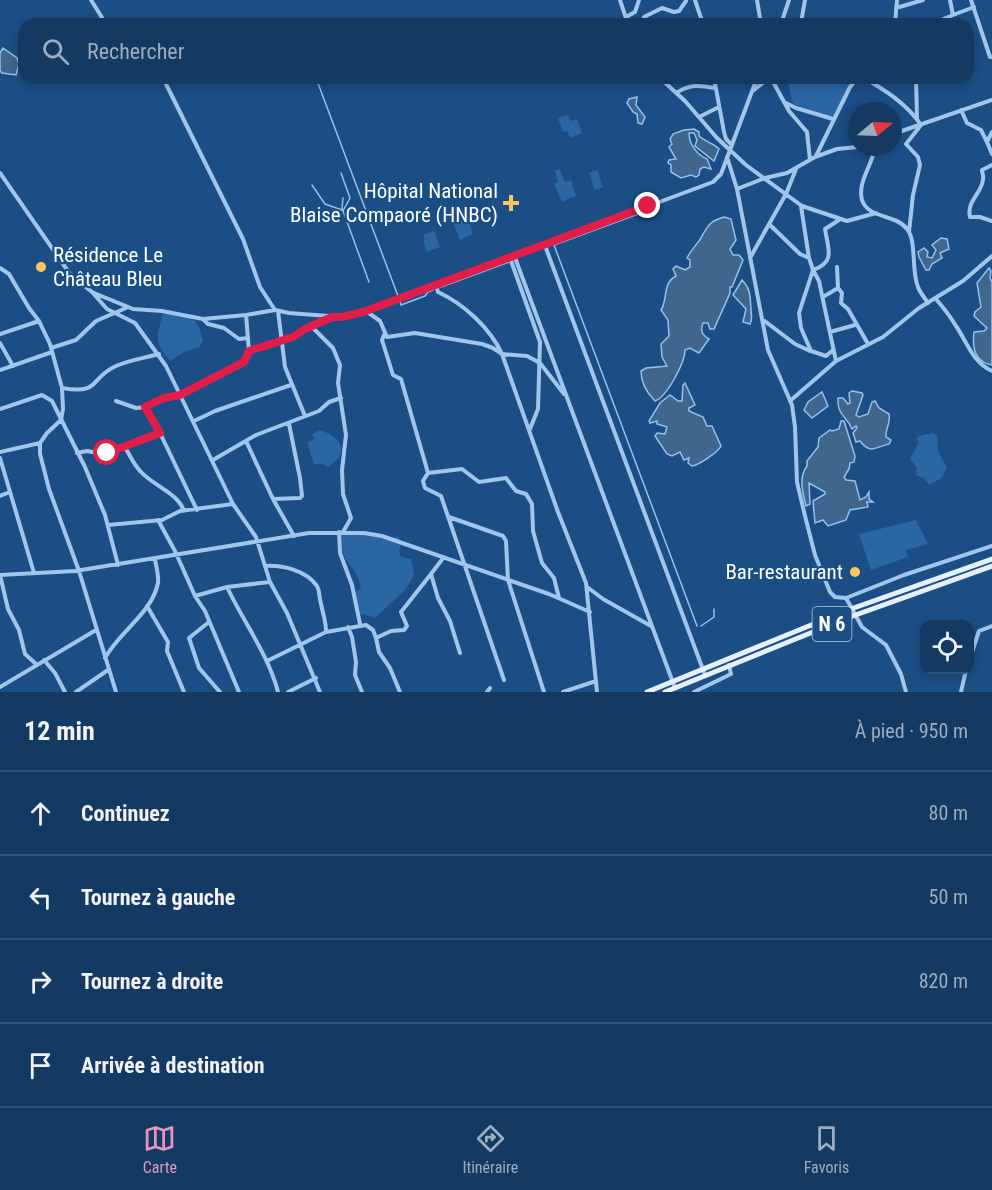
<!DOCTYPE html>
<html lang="fr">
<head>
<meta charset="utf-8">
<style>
  body { margin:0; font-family:"Roboto Condensed",sans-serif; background:#21456d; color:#f1f3f6 }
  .controls { position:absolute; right:18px; bottom:18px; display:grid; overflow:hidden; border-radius:12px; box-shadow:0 3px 9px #0003 }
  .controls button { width:54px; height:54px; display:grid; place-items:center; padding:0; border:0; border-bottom:2px solid #335478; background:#143a64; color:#f1f3f6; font:30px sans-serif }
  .compass { position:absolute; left:848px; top:102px; width:54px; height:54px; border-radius:50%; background:#143a64; box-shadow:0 3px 9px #0003; rotate:71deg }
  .stop { position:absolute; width:18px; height:18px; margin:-14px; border:4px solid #e11d48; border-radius:50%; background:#fff }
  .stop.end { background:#e11d48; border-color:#fff; box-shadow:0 2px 6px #0008 }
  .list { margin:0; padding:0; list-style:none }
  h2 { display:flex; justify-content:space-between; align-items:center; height:78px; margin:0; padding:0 24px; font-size:26px }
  h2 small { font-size:20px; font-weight:400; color:#9dadbf }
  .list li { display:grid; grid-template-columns:39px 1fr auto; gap:18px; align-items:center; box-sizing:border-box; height:84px; padding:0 24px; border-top:2px solid #335478 }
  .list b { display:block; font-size:22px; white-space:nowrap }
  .list em { font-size:20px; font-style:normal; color:#9dadbf }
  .icon { flex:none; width:33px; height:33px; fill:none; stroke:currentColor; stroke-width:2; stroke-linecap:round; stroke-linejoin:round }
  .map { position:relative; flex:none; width:992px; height:692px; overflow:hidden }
  .search { position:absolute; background:#143a64; box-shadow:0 3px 9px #0003; left:18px; right:18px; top:18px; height:66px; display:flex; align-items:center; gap:15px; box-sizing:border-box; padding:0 21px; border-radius:18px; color:#9dadbf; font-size:22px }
  .sheet { height:414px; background:#143a64 }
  nav { display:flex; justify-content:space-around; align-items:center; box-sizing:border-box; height:84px; border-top:2px solid #335478; background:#143a64; font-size:16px; color:#9dadbf }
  nav a { display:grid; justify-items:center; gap:3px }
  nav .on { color:#e797bd }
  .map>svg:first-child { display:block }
  .green { fill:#2a66a2 }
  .water { fill:#40668e; stroke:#94c2ee; stroke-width:1.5 }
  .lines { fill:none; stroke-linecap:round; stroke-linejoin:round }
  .stream { stroke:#94c2ee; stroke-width:1.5 }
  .minor { stroke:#a1c6ec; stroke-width:4 }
  .primary { stroke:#e6f1ff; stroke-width:5 }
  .route { stroke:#e11d48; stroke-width:8 }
  .poi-dot { fill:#fec75d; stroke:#1a4e85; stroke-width:2 }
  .labels { text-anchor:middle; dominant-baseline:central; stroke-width:4.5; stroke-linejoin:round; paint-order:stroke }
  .shield { fill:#1a4e85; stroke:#bacada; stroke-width:1.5 }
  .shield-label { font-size:20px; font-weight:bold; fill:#fff }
  .poi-label { font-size:21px; fill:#fff; stroke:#1a4e85; text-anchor:end }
</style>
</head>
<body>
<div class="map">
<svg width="992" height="692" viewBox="0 0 992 692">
  <rect width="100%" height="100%" fill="#1a4e85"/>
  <path class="green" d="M787,78H857L851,84L833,118L793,104Z
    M568,115L571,121L577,119L582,133L570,138L567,131L563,132L558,118Z
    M560,169L565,182L571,180L576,196L562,202L554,184L558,182L555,171Z
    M597,170L603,187L595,190L589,173Z
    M461,208L466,213L473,234L460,240L453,223L459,221L456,210Z
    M434,231L440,247L427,252L423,241L425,240L423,235Z
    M163,313C189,317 197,312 203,341L199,347L184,352L170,361C153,340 157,338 163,313Z
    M320,430C342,437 351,453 328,467L323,464H314L309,449L308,442L314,439L312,434Z
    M933,433L937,435L938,452L947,467L942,478L929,485L924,478L916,475L917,468L910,459L919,442L916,439L919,436Z
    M916,520L928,544L906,550L908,557L871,570L859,534Z
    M366,531L376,534L382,539L398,537L401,542L399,552L401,557L411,559L414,575L406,589L375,618L367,615L359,614L356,592L361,588C356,562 338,564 341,535Z"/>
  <path class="water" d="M3,48L17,58L19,64L16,75L2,73L0,71V53Z
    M637,97L636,105L645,117L642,124L638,123L637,114L633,112L627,103L629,99Z
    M694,129L699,132V136C704,141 713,143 719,149L714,161L695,146L697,140L694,133H689C689,144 697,155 707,159L711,169L704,167L700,169L699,175L696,177L691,175L681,178L671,172V165L668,163L669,160L676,159L669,147L672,144L670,139L673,134L684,130Z
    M724,217L731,219L736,240L730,249L733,255H739L743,260L732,287H730V293L714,329H710L708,323H703C700,331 702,335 709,339L699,353L690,348L685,350C685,362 667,397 655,401C646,392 641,383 641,371L646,368L667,366L662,357L661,344L669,336L668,320L661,310C668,300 662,283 676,276L673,269L676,266L685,270L690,267V260L687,258C690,252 695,246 699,241C708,227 707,222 724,217Z
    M941,238L947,239L949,249L940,253L942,258L932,264L929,270H926L919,257L918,252L924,248L928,252L927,257L932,258L936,250L932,245Z
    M989,268L991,271L990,278L992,282V365C975,362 972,347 974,332L984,331L987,328L974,316L975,312L981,307L977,283Z
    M742,280C751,289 750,297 751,309C751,316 753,318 750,324L743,322L746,309L733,295Z
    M685,383L695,405L689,408V411L703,417L707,426H712L721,446C718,452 699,465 692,466L688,463L689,458L684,460L680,452L672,456L667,454L655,436L657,433L665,434L667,427L657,424V421L650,423L649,421L660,403L670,395L678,401H682L683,385Z
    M852,391L862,393L863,395L856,415L859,417L868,414L872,402L875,401L879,408L889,414C891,423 885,429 886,437L891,440L889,444C875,447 871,455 860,441L856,442L853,433L857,428L856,426L852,429C847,416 837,416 838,398H843L848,404L850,403L849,393Z
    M822,392L828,406L812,418L804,410L808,402Z
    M841,421H844L855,456L854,462L850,463L849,469L844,477L846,480L855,481L860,500L866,497L869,492V499L873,502H867L868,507L850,510L846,520L828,526L823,520L815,523L813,501L825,494V492L809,483L810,504L806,506C803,492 798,478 807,466V461L818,447L819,438L830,430L832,431L839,429Z"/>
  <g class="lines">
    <path class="stream" d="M316,78L398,296
      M341,173L350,198L343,211
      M312,185L325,204L342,210
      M343,198L342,208L369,282
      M649,210L554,245L697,626
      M441,287L509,262
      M400,301L401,305L425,296L428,292L433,290
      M701,626L714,617V609"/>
    <path class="minor" d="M91,0L106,24
      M620,0L628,24
      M695,0L701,18L700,24
      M757,0L761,24
      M971,0L990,57H992
      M896,8L923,0
      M953,15L974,7
      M626,17L635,12L639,0
      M801,23L805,0
      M640,24L645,21L644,17L662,8L674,12L679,11L686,1
      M781,24L789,0
      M895,24L897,0
      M932,24L953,15L950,0
      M163,78L243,239L260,287L275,310L289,313L342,317L363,312L378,305L421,291L713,182L721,174L757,78
      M660,78L685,101L717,138L746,165L802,206L847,221L876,213
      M714,78L724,132L726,139L731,144
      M771,78L789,111L807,132L810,160
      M864,78C885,90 907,104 921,125L906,144L918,157L920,165L913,195L909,232
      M916,78L917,119
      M754,90L769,78
      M676,93C690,84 699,85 715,88
      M786,103L796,108L833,119
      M961,110L967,123L981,130L987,142
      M699,117L719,107
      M992,132L987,142L992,154
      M893,134L992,100
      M875,147C873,164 857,182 862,200C868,219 896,214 907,229C917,241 911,271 918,287C920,293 925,298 928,303
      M816,156L850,87L858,78
      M727,157L737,189L768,350L792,405L795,427L797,482L805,516L815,555L830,592L835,597L846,598L904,575L992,546
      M992,165L982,170C982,173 984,176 983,179C983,192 966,201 970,217H980L992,221
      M0,173L70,274L92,292L107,309L135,323L166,366L233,504L256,537L270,582L287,613L320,692
      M737,189L765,178L787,173L815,157L837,149L858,147
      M801,206L809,258L813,270L819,281L836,361
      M769,224L800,254L809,258
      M544,243L705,675
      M514,255L675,688
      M510,258L540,342L538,409L530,429
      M750,258L786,194L796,169
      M0,268L9,274L29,308L39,321L50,344L62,388L63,409L61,420L47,433L40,443V454L49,489L79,571L116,692
      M436,285L438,292C464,304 490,328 502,354L558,512L586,583L597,692
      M838,288L842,293L841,303L848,309L868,344
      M94,293L133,309L162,311L203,319L246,315L275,310
      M823,297L838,288L837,267
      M935,298C943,307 950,316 956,326C967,342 973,363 992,371
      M278,311L285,367L305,416
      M366,311L380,321L387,337L415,333L482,344L493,348L502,354L527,356L540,363L564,394
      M203,319L208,324L224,328L239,339L248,338
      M762,319L795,344L810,351
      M311,326L333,348L340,365L338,383L346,435L342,470L343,494L351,518L343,532
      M830,332L855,325
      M385,333L382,340L393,375L401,379L428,473L462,469L479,482L506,478L516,491L526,494L532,504L533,531L542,563L554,578L559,598
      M0,334L39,321
      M0,343L13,366
      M51,348L76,340L96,321L126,308
      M833,350L826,356L811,351L801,328L799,313L813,270C836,262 828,249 825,229L839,220
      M249,351L293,337L305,329L331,317
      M0,370L52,352
      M62,388C101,395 89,378 116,366C130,360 145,358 159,354
      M116,401L136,408L145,407L164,398L180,395L244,362L249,351L246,315
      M790,401L836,361L883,337L919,308L963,281L992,256
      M145,407L160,433L197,510
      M0,409L42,395L52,401L85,467L105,515L118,565
      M194,421L215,411L291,385
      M246,441L273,499L294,536
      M125,447C130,456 134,465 141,472C154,486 178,493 184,511
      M0,452L40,443
      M77,453L87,451L103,454L160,433
      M0,458L34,573
      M213,460L256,435L319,411L329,402L341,398
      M428,473L423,481L425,488L441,496L504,680
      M0,496L10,492
      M273,499L300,498L302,496L300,478L289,424
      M449,517L503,536L506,541L508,580L544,692
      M158,520L175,551L195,596L205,611L239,692
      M108,525L162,520L180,511L233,504
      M339,532L340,553L352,585L360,624
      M444,557L431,574L438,598L450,621L460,653
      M265,566C282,565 306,570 317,586C320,591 319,598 321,604C323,614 326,621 326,632
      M227,587C244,623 268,654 278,692
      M587,587L603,599L651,626
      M195,596L227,587L270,582
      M846,598L862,627L886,645L901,674L906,692
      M147,606L168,642L167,651L184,692
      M209,622L189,638L199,668L220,692
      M348,627L352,637L356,662L355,675L362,692
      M376,638L379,652L390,668L400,692
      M105,658C119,632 152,613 158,583C159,576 156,566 155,559
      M970,658L979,631L992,626
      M44,660L55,673L65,692
      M267,661L326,632L366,625L373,630L376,638L391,631L404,630L407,626L401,612L431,574
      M36,664L25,654L19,630L8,609L0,575L75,571L309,533H364L382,536L549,594L590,612
      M0,687L96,630
      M76,692L108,670
      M288,692L316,678
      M487,692L490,688
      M563,692L596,681
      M694,692L731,674L729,665
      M961,692L966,670"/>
    <path class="primary" d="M647,692L848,610L992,559
      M665,692L850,617L992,566"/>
  </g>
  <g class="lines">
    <path class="route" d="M107,453L160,433L145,407L164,398L180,395L244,362L249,351L293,337L305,329L332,317H342L363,312L648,206"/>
  </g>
  <g class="poi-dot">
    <path d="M508 194h6v6h6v6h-6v6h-6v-6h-6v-6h6z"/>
    <circle cx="41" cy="267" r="6"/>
    <circle cx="855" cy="572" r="6"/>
  </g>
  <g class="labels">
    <rect class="shield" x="812.5" y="607" width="39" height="34" rx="4.5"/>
    <g class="shield-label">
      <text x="832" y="624">N 6</text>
    </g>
    <g class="poi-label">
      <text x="498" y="191">Hôpital National<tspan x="498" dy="24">Blaise Compaoré (HNBC)</tspan></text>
      <text x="53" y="255" text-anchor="start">Résidence Le<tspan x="53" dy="24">Château Bleu</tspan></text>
      <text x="843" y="572">Bar-restaurant</text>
    </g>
  </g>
</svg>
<div class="controls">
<button><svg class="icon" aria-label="locate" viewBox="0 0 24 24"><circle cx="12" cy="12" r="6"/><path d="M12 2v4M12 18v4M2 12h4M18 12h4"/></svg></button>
</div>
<svg class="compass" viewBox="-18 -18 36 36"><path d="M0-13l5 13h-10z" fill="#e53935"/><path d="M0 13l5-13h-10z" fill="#9dadbf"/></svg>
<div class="stop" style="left:107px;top:453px"></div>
<div class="stop end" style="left:648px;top:206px"></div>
<div class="search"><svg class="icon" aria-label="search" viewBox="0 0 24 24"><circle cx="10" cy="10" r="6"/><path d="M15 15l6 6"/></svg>Rechercher</div>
</div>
<section class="sheet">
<h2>12 min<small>À pied · 950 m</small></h2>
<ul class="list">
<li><svg class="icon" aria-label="ahead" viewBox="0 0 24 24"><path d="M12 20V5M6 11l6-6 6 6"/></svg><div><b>Continuez</b></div><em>80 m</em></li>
<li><svg class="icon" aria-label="left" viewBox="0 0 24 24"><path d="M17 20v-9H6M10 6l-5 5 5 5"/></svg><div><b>Tournez à gauche</b></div><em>50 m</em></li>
<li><svg class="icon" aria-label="right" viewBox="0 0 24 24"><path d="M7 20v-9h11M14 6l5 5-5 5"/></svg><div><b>Tournez à droite</b></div><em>820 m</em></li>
<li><svg class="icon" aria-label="arrive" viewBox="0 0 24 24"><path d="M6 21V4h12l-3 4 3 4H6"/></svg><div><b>Arrivée à destination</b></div></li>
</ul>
</section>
<nav>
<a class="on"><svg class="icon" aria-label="map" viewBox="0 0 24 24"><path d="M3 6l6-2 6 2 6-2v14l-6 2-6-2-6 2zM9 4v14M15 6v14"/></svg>Carte</a>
<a><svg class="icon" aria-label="directions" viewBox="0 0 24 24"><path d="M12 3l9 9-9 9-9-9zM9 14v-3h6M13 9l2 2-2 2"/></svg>Itinéraire</a>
<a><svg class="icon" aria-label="saved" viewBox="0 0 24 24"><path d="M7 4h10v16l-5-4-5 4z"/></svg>Favoris</a>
</nav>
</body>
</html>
